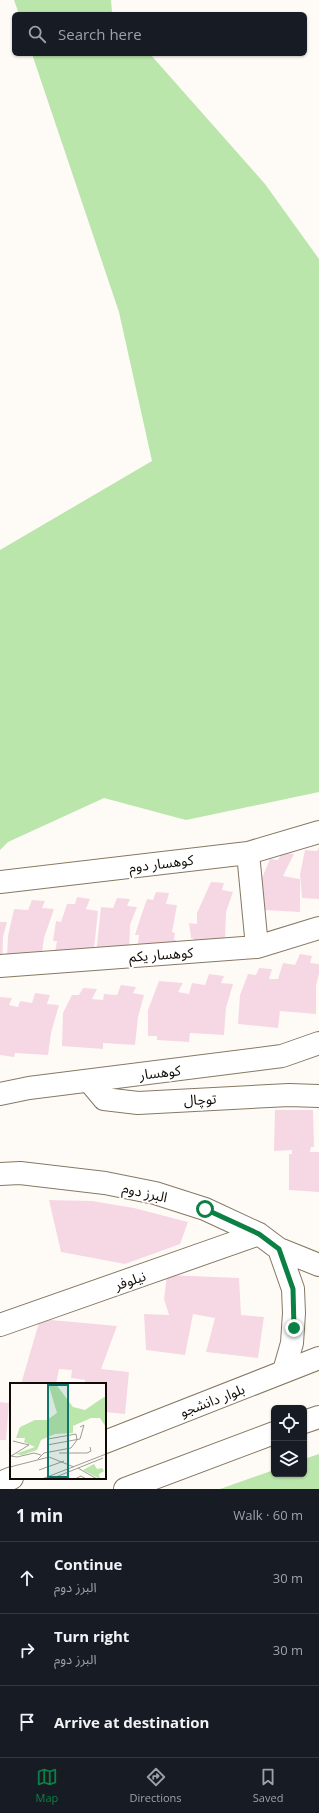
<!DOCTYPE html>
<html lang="en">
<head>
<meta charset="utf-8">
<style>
  body { margin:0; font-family:"Open Sans","Noto Sans Arabic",sans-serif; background:#242831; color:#f1f3f6 }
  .controls { position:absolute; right:12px; bottom:12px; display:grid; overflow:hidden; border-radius:6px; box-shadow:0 1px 3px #0004 }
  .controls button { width:36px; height:36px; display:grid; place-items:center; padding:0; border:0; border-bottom:1px solid #363941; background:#171b24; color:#f1f3f6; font:20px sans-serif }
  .stop { position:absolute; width:12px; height:12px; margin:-9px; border:3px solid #0b8043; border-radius:50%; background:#fff }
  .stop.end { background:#0b8043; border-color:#fff; box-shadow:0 1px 4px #0008 }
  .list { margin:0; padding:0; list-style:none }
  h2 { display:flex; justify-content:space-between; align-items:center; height:52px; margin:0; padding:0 16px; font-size:17px }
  h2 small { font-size:13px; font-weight:400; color:#9ea1a6 }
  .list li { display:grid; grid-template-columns:26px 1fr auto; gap:12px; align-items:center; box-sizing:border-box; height:72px; padding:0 16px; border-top:1px solid #363941 }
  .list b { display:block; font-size:15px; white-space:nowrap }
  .list p { margin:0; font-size:13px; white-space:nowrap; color:#9ea1a6 }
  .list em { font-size:13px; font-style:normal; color:#9ea1a6 }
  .icon { flex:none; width:22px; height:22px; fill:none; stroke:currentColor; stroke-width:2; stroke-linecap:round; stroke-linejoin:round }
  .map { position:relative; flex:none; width:319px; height:1489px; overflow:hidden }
  .search { position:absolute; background:#171b24; box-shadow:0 1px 3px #0004; left:12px; right:12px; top:12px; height:44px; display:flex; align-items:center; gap:10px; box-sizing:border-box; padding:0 14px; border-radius:6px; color:#9ea1a6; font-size:15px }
  .sheet { height:268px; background:#171b24 }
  nav { display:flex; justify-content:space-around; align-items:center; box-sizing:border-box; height:56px; border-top:1px solid #363941; background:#171b24; font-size:11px; color:#9ea1a6 }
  nav a { display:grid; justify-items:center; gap:2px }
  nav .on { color:#0b8043 }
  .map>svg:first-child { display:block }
  .green { fill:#bae5ab }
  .building { fill:#f6d8e5 }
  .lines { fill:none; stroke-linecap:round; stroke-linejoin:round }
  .minor-casing { stroke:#877863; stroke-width:24 }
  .secondary-casing { stroke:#877863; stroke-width:24 }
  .minor { stroke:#fff; stroke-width:22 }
  .secondary { stroke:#fff; stroke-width:22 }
  .route { stroke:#0b8043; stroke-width:5 }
  .labels { text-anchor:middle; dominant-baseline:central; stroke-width:4; stroke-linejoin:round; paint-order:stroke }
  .street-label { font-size:14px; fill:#110b05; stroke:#fff }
  .inset-road { fill:none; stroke:#9f9b96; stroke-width:1 }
  .view { fill:#0f766e; fill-opacity:0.15; stroke:#0f766e; stroke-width:2 }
  .inset-edge { fill:none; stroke:#110b05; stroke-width:2 }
</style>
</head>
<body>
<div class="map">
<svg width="319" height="1489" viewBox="0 0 319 1489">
  <rect width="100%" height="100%" fill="#fefbf6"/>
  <path class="green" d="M14,0H111L112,12L114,14H19Z
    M32,54H150L265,184L319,259V792L186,820L104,798L8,842L0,850V550L152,461L119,312Z
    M319,1454V1489H220L274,1470V1474H304V1459Z"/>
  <path class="building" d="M319,847V899L302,898L300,874L305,850L317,851Z
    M282,853L294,854L283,876L300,879V912L264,910L263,896H259V885L270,859L278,860Z
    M211,882L224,883L222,890L233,892L226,912L225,941L193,945L194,939L191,938L189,923L197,924V913Z
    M156,892L169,893L166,904L177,905L172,932L175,933L174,940H176L175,951L137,950L139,935H135L141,916L147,899L153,900Z
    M77,897L90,899L86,909L98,911L93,958L55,952L57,941H53L56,921L61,922L67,904H75Z
    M117,898L130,899L127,906L137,907L130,925L129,955L96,954L101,907L113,908Z
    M32,900L45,901L42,908L54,909L44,938L41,960L7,957L8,936L14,909L28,910Z
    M0,922H7L3,937L2,971H0Z
    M300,954L312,956L310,963L319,964V973L316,986V1014L280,1011L278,1028L238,1024L240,995L248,974L256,975L259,968L272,969L269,979H278L283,963L295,965Z
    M209,974L224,976L221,983L233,984L226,1008L224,1035L190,1033L189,1042L157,1040V1036H148V1010L159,981L183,983L178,992L189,994L192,983L205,985Z
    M121,985L136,987L133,993L144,995L138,1017L135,1045L103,1043V1049L62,1046L63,1013L72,995H79L83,988L97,989L92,999L103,1000L104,994L117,995Z
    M35,993L50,995L47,1004L59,1005L51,1033L48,1055L15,1053L14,1057L0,1055V997L12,998L9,1005L18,1007L20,1001L32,1003Z
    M275,1110H313L314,1147H311L310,1152H319V1192L289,1190V1154H292V1150L274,1151Z
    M49,1200L92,1201L134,1208L188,1222L180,1244L125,1264L61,1252Z
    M167,1275L239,1278L241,1315L264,1317L258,1358L206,1352L215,1318L193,1314L185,1355L146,1350L144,1314L169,1315L164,1299Z
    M40,1319L117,1326L101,1369L129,1372L125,1414L105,1412V1384H85V1380L71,1378L72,1370L59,1369L56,1384H21Z
    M0,1402L9,1403L6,1440H0Z"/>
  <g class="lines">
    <defs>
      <path id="minor" d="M248,853L257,947
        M0,882L248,853L319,832
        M0,966L257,947L319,928
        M89,1081L104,1099L138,1103L289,1095L319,1096
        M0,1094L29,1088L282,1056L319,1043
        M0,1174L20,1173L105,1183L155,1193L205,1209L259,1234L279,1249L319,1265
        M279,1249L293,1289L294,1313L292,1343L284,1371
        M0,1325L259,1234"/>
      <path id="secondary" d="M304,1422L319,1417
        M105,1442L319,1358
        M0,1483L12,1478
        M125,1489L274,1433"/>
    </defs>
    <use href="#minor" class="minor-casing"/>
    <use href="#secondary" class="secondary-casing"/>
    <use href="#minor" class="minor"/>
    <use href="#secondary" class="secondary"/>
  </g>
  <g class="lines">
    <path class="route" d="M205,1209L259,1234L279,1249L293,1289L294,1328"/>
  </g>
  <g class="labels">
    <g class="street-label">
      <text transform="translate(161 863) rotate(-7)">کوهسار دوم</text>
      <text transform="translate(161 954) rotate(-4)">کوهسار یکم</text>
      <text transform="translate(160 1072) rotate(-7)">کوهسار</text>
      <text transform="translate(200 1099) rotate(-3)">توچال</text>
      <text transform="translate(145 1192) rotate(13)">البرز دوم</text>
      <text transform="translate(130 1280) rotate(-19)">نیلوفر</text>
      <text transform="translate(212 1400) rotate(-21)">بلوار دانشجو</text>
    </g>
  </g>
  <g transform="translate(10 1383)">
    <rect width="96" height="96" fill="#fefbf6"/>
    <path d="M38,0H45L63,24L75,27L94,14L96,15V44L90,35H81L63,43V50L45,51L31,57L27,67L12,72L5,71L25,64L14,59L15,55H6L10,44L25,37H37L47,30ZM84,81L87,86L92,85L94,88L89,91L90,96L73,87Z" fill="#bae5ab"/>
    <path class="inset-road" d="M3,58L19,62L1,73L7,74L24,70L31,72M37,62L70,56L74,42L70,44M49,70H77L81,68L80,64M28,76L34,70L61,65L67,57L66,51L38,56M0,84L39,74L64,84M68,85L87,96M29,87L54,78M32,96L96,71M41,96L93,75M65,96L71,93L76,96"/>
    <path class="view" d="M38,2H58V94H38Z"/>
    <rect width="96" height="96" class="inset-edge"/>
  </g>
</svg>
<div class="controls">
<button><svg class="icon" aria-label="locate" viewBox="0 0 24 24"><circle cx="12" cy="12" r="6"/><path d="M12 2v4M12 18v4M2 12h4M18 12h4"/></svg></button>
<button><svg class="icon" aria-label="layers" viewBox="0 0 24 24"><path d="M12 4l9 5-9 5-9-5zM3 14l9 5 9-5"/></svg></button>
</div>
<div class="stop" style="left:205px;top:1209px"></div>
<div class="stop end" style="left:294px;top:1328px"></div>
<div class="search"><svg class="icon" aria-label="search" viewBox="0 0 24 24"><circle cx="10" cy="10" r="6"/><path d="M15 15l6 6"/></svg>Search here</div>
</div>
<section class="sheet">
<h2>1 min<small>Walk · 60 m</small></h2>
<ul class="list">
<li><svg class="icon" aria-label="ahead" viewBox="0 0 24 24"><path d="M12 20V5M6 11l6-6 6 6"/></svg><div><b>Continue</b><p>البرز دوم</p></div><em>30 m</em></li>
<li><svg class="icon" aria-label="right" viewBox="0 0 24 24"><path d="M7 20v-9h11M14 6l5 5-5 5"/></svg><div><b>Turn right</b><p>البرز دوم</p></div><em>30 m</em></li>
<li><svg class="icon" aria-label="arrive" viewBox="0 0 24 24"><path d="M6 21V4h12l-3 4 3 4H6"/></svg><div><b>Arrive at destination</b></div></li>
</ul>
</section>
<nav>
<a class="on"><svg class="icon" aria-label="map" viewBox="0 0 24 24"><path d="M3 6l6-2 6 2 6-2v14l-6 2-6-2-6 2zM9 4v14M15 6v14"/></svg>Map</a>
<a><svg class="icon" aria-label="directions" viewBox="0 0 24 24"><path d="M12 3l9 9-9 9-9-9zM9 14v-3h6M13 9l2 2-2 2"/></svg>Directions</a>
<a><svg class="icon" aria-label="saved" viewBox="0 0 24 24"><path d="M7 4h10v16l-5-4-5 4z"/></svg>Saved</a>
</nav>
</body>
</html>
